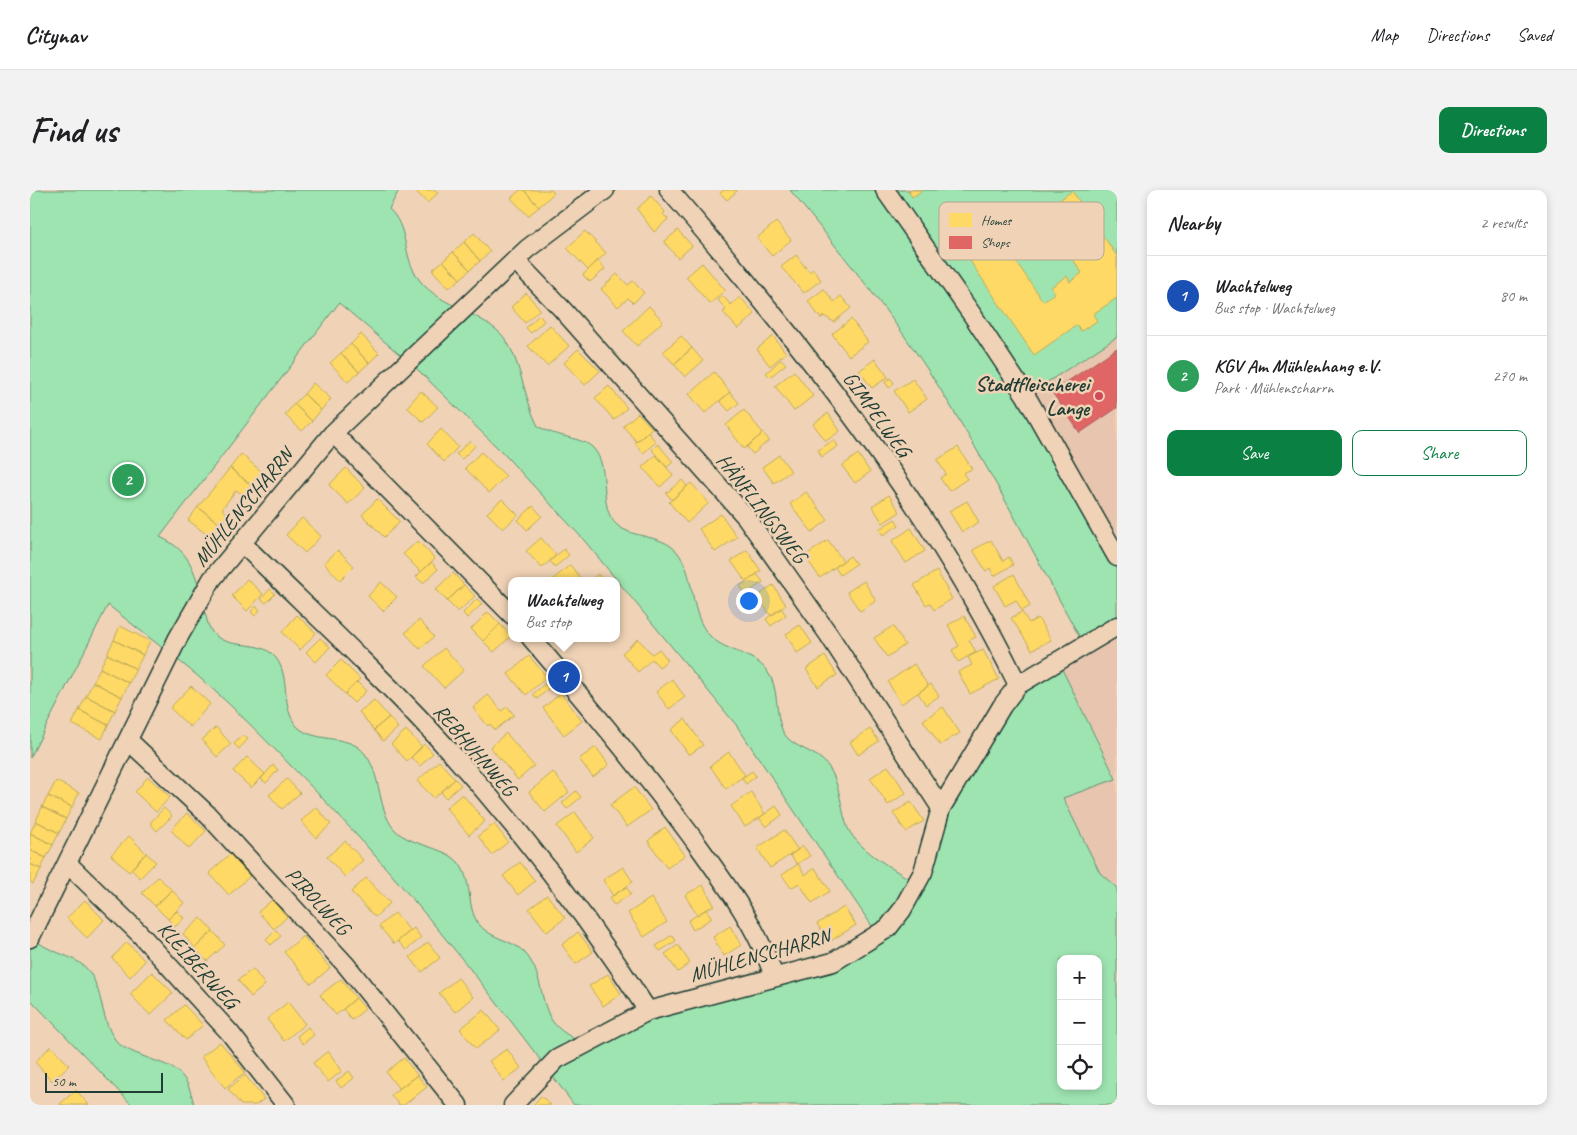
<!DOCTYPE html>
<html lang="en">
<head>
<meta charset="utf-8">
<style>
  body { margin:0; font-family:Caveat,sans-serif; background:#f2f2f2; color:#202124 }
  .controls { position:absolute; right:15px; bottom:15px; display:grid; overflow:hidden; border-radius:10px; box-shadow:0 2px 8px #0003 }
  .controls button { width:45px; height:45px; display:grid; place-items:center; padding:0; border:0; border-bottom:1px solid #e0e0e0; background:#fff; color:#202124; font:25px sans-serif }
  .scale { position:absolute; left:15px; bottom:12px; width:118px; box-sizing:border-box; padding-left:5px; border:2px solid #1f3d34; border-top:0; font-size:14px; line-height:18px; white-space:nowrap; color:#1f3d34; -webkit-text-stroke:4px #f0d3b6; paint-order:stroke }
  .you { position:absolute; left:718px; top:410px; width:18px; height:18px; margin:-12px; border:4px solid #fff; border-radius:50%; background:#1a73e8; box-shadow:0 0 0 8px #1a73e833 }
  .badge { display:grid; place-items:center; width:32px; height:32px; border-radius:50%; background:#0b8043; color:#fff; font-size:16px; font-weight:700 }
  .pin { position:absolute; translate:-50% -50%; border:2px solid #fff; box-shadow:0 1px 5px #0006 }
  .popup { position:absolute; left:478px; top:387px; width:112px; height:65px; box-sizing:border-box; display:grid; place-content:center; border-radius:10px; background:#fff; filter:drop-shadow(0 1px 4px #0005); font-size:16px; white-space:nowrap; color:#757577 }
  .popup b { font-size:19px; color:#202124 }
  .popup::after { content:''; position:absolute; left:50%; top:100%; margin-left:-10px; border:10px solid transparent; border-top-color:#fff }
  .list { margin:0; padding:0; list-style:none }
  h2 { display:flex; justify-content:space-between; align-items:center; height:65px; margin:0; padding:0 20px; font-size:21px }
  h2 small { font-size:16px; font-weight:400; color:#757577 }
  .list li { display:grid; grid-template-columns:32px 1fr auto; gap:15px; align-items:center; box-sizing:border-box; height:80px; padding:0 20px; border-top:1px solid #e0e0e0 }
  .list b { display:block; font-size:19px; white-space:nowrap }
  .list p { margin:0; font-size:16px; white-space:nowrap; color:#757577 }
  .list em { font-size:16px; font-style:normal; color:#757577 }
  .actions { display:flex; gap:10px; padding:15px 20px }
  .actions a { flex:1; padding:11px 0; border:1px solid #0b8043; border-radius:10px; text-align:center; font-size:18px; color:#0b8043 }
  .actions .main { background:#0b8043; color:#fff }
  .icon { flex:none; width:28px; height:28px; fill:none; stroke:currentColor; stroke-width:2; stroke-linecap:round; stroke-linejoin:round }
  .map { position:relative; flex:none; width:1087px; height:915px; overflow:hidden; border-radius:10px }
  header { display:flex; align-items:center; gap:30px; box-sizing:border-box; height:70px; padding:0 25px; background:#fff; border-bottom:1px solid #e0e0e0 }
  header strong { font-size:24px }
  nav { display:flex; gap:28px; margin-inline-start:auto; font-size:18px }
  .intro { display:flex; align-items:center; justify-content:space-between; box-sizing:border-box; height:120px; padding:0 30px }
  h1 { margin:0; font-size:35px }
  .button { padding:12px 22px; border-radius:10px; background:#0b8043; color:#fff; font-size:18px; font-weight:700 }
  main { display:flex; gap:30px; padding:0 30px }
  aside { flex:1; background:#fff; border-radius:10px; box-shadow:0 2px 8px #0003 }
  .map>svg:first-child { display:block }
  .built { fill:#e7c5ae }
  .green { fill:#9ee4b1; stroke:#5e9072; fill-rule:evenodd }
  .homes { fill:#ffd966; stroke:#bcaa57 }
  .shops { fill:#e06666; stroke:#a65a57 }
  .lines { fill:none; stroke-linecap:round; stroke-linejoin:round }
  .minor-casing { stroke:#1f3d34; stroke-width:21 }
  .minor { stroke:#f0d3b6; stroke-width:18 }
  .poi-dot { fill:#d1495b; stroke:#f0d3b6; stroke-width:2 }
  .labels { text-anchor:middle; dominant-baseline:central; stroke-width:5; stroke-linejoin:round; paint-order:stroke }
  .poi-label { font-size:21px; font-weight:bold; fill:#1f3d34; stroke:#f0d3b6; text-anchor:end }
  .street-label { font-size:21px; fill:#1f3d34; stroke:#f0d3b6 }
  .key { fill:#f0d3b6; stroke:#b1a68f; stroke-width:1 }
  .key-label { font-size:14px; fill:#1f3d34 }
</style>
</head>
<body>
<header>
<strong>Citynav</strong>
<nav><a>Map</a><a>Directions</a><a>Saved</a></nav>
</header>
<div class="intro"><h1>Find us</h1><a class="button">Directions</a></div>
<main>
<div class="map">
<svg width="1087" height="915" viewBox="0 0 1087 915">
  <rect width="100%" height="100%" fill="#f0d3b6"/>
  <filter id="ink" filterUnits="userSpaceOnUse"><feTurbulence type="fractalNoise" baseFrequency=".02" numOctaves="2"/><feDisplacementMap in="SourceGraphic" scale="10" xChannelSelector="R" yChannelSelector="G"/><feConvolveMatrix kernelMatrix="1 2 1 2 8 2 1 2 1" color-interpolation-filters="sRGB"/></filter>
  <g filter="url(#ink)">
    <path class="built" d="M1087,147V367L996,206Z
      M1087,436V698L1070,683L1032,607L1086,588L1033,480L1039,464Z"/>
    <path class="green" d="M0,0H369L359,19C378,36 373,64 386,85C404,115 447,120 471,144C490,164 494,210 508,236C523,247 553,247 563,258C582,278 567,318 587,335C604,350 636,343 650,366C666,390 659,424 680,446C695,462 724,462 737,481C750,498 744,523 753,542C762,559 787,560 798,576C810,593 810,614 816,633C822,657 865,680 886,693L911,618L972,516L1028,471L1086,589L1033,608L1070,683L1087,698V915H544C457,797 366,682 263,578C228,542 192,505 153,474C128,454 103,435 78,415L0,568ZM309,113L388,180L473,263L553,349L707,536L848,745L744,787L618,821L554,854C543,848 528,841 521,829C509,808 513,784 495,763C482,749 459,749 448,733C436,716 443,690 428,672C414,656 379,656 364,639C345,616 353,576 328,557C310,545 279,552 265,534C250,514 262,480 241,463C225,450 196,460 182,442C177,435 176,425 174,417C165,384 163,362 130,347ZM1031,769H1068V896H1031Z
      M760,0H1087V147L996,206L1087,367V436L1054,455C1006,368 960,278 907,194C863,125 811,63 760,0Z
      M0,741C8,762 40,762 56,778C75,798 69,834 89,854C95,859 103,862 110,865C143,878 156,877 164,915H102L0,809Z"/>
    <path class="homes" d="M385,0H405L408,3L397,13Z
      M490,0H494L509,17L498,26L481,8Z
      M494,0H521L524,3L509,17Z
      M694,0H707V1L697,10L690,3Z
      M878,0H893L882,7Z
      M1042,1L1087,66V108L1063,124L1067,131L1051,141L1047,135L1004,165L940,71L945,68L940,61L958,48L963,56L971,50L1013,111L1025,103L1021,97L1037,86L1040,92L1052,83L1012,23Z
      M621,6L635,22L633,24L638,29L624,42L607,19Z
      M746,32L761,50L742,66L727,48Z
      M648,40L662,56L648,68L634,52Z
      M555,41L576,63L558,80L537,58Z
      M444,43L460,62L450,71L434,52Z
      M434,52L450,71L440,80L423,62Z
      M423,62L440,80L430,89L413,71Z
      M766,65L779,82L783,79L791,90L774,103L751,77Z
      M568,70L575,79L560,92L553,85Z
      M413,71L430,89L419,98L402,80Z
      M672,73L695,100L680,114L656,87Z
      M587,84L598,95L603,91L614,103L603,113L598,108L588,117L571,99Z
      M794,99L804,112L811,106L821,118L804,132L794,126L791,129L778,111Z
      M496,103L510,119L495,133L481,117Z
      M693,106L701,115L710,107L725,124L708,139L693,122L696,120L688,110Z
      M619,116L633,131L607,156L593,141Z
      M509,125L514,131L501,143L496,138Z
      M821,129L838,152L819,166L802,144Z
      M520,135L539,156L517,176L498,156Z
      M331,144L349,163L339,173L321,154Z
      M651,146L662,158L644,174L633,162Z
      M743,146L756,163L740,176L727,159Z
      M321,154L339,173L329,182L311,163Z
      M662,158L673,171L655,187L644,174Z
      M548,159L570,181L555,195L534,173Z
      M311,163L329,182L318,192L300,173Z
      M751,169L756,174L740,187L736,183Z
      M845,169L858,187L842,198L829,181Z
      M764,181L783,206L764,221L745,196Z
      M684,182L700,202L675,223L659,204Z
      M860,188L864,193L859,198L855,192Z
      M883,189L897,209L878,222L864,201Z
      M283,193L301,209L291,220L274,204Z
      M579,196L597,218L584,230L565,208Z
      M391,201L408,217L393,232L377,217Z
      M700,202L709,213L699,221L690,211Z
      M274,204L291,220L282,231L264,214Z
      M264,214L282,231L272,241L255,225Z
      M714,220L733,243L714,259L696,235Z
      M608,223L622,238L607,252L593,236Z
      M798,223L810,241L796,251L783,234Z
      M411,239L428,257L414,272L397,254Z
      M618,242L626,252L613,263L605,253Z
      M733,243L739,250L723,264L717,257Z
      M804,250L808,256L792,267L788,260Z
      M440,251L445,256L432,269L426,264Z
      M628,254L643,272L637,277L622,260Z
      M928,257L942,279L933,283L937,289L919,301L910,288L916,284L907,270Z
      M451,262L476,286L459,303L435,278Z
      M211,264L232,282L221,295L200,278Z
      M828,264L840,282L825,293L812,276Z
      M626,265L643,285L630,297L612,277Z
      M749,265L761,281L744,293L732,277Z
      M200,278L221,295L214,305L206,300L192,319L198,325L190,334L168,317Z
      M316,278L335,298L318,314L299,295Z
      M652,290L657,296L642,310L636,303Z
      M661,293L679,313L657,333L639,312Z
      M776,302L798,330L782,342L760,314Z
      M859,305L870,322L853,333L842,316Z
      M347,309L370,332L354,347L332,325Z
      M472,309L488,325L473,339L457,323Z
      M937,311L949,332L932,342L919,321Z
      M503,316L512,326L497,340L488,330Z
      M168,317L190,334L180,347L158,330Z
      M691,324L707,347L685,362L669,339Z
      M272,328L291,346L275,363L256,345Z
      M865,329L869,335L853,345L849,339Z
      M881,338L895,361L876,373L862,351Z
      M511,348L526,365L512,378L496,361Z
      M798,350L813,371L790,388L775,366Z
      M961,350L973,371L979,367L983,375L964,386L960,378L956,381L943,360Z
      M388,351L405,369L391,382L373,364Z
      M534,359L539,365L525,377L520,371Z
      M308,360L324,376L310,390L294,373Z
      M717,360L731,381L716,392L701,371Z
      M820,366L826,374L810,385L805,377Z
      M401,372L408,379L393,393L386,387Z
      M540,375L553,391H521Z
      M907,381L922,409L904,420L900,413L896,415L884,395Z
      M423,383L434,395L417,411L406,399Z
      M568,384L573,391H560Z
      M727,384L733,392L716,404L710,396Z
      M984,384L1000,416L992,421L986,410L975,416L964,396Z
      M217,389L233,404L217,421L202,406Z
      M834,391L846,411L830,421L817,402Z
      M351,392L367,407L353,421L338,406Z
      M434,395L445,406L428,422L417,411Z
      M743,395L756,415L741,426L727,407Z
      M240,399L245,404L236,413L231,409Z
      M447,409L452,414L437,428L433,423Z
      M226,416L230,420L225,426L221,422Z
      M751,418L756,425L741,436L736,429Z
      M458,422L470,434L453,451L441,439Z
      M992,422L999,433L1008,428L1021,450L1002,460L981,428Z
      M267,425L286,443L270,460L252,442Z
      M934,426L946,447L939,450L946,462L928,472L922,460L929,456L918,435Z
      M389,430L404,447L390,459L375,443Z
      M470,434L481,446L464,462L453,451Z
      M770,435L782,453L767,463L756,444Z
      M90,436L120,451L113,465L84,450Z
      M863,436L875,455L857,467L844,448Z
      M290,448L300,457L286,472L276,462Z
      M608,449L622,464L629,459L638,470L629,477L622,469L608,482L592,463Z
      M84,450L113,465L106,479L77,464Z
      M414,458L434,480L414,498L394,476Z
      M953,460L969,489L940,504L928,482L942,475L938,467Z
      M77,464L106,479L99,493L70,478Z
      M499,466L517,487L496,505L478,484Z
      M795,466L807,485L788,497L776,479Z
      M311,470L330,489L315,504L296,485Z
      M884,474L898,496L871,514L858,492Z
      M70,478L99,493L92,507L63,492Z
      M642,489L655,507L639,519L626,502Z
      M518,491L522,496L507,509L503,504Z
      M63,492L92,507L85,521L56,506Z
      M327,492L336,501L324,513L315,504Z
      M901,494L909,506L896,515L888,503Z
      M161,496L180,514L160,537L140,518Z
      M531,503L552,531L534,545L513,518Z
      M458,505L472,521L477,516L484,525L465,540L460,534L458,536L443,518Z
      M56,506L85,521L78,535L49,520Z
      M344,510L359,527L344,540L329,522Z
      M913,517L930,543L910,555L893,530Z
      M49,520L78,535L72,549L42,534Z
      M359,527L368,538L353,551L344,540Z
      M655,529L673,555L659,565L641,540Z
      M186,537L201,554L187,567L172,550Z
      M840,539L849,551L828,565L820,552Z
      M376,540L392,557L377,571L361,554Z
      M476,543L504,576L488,590L460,557Z
      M213,545L218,549L209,559L204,554Z
      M394,554L403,563L390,576L381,567Z
      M566,557L579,575L563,587L549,569Z
      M699,562L715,585L696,599L680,576Z
      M217,567L235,584L221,598L203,581Z
      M409,571L425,589L404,608L387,591Z
      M243,575L248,580L236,593L231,589Z
      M858,576L876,603L858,615L840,588Z
      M722,581L726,586L716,594L712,588Z
      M523,582L539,602L515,622L499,602Z
      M118,587L140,607L126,622L105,602Z
      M257,589L270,603L252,619L239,605Z
      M425,589L431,595L416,608L411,602Z
      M26,591L49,603L42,617L18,606Z
      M604,597L621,620L597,637L580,615Z
      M546,601L551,607L537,619L532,613Z
      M721,602L735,624L715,637L701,616Z
      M432,604L455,631L439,645L416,618Z
      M18,606L42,617L36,629L12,617Z
      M881,612L894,631L876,642L863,623Z
      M746,616L752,625L736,637L729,628Z
      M12,617L36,629L29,643L6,631Z
      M286,617L301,634L286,648L271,631Z
      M134,618L142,626L127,641L120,633Z
      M545,622L564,648L546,662L527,636Z
      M157,623L176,641L159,659L141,640Z
      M6,631L29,643L23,655L0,643Z
      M464,634L478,652L462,665L448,646Z
      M635,637L655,665L637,678L618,651Z
      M754,640L768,660L740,678L727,658Z
      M0,643L23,655L16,668L0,660Z
      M99,646L116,663L99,682L81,665Z
      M315,651L333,670L315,687L297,667Z
      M773,656L780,666L767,674L760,665Z
      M0,660L16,668L11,679L0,674Z
      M116,663L126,672L110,688L101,679Z
      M200,664L220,686L199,705L179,683Z
      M490,672L505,691L488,705L473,686Z
      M0,674L11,679L3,694L0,692Z
      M768,674L775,685L785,678L800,701L782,713L769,693L761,698L752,685Z
      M593,677L603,692L583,706L573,690Z
      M128,687L142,700L125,716L112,703Z
      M336,688L360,713L345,727L321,702Z
      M673,695L684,715L667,725L655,705Z
      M596,697L601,704L584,715L579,708Z
      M142,700L154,713L138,729L125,716Z
      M517,705L535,728L517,742L499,719Z
      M621,708L637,732L614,747L598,723Z
      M55,710L74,730L57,748L37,728Z
      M242,710L257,727L244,739L228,722Z
      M814,717L826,735L799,752L787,734Z
      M676,719L682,728L663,740L658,731Z
      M147,721L154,728L145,737L138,729Z
      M365,723L380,741L364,754L349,736Z
      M171,728L183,741L165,758L153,744Z
      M700,736L711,755L694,766L683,747Z
      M384,738L391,748L376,760L368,751Z
      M246,740L251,746L241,755L236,750Z
      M183,741L195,755L177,771L165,758Z
      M548,742L563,762L546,774L532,755Z
      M642,745L646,751L630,761L626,756Z
      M273,746L300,778L281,794L254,762Z
      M97,752L115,771L100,787L82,768Z
      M398,752L410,768L392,782L380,767Z
      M648,755L660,773L648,782L635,764Z
      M223,779L235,795L221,807L208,790Z
      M122,782L143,803L120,825L100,804Z
      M578,784L591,804L573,816L559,796Z
      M428,788L443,807L425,822L409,803Z
      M311,789L326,808L306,825L290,805Z
      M326,808L335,819L322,830L313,819Z
      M258,812L275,834L254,851L237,829Z
      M154,815L173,835L156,850L137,830Z
      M454,820L470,840L446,859L430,839Z
      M278,837L284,845L273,854L267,846Z
      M190,852L215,882L195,898L171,867Z
      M21,856L39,875L22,891L5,872Z
      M477,859L491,878L474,891L459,871Z
      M298,861L312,881L298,892L283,873Z
      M374,868L387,885L369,899L356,882Z
      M319,881L324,888L311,898L306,891Z
      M215,885L234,909L226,915H211L198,899Z
      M387,885L397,897L374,915H369L361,905Z
      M46,900L59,915H31L30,914Z
      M511,906L521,915H503Z"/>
    <path class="shops" d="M1087,158V218L1050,243L1022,202Z"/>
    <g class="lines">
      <defs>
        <path id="minor" d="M639,0C770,152 900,313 988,495
          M855,0L943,126L996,206L1087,367
          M485,70L532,119L716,327L799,445L911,618
          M303,243L482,425
          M212,353C252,393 294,432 334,472C439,574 539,697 618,821
          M501,448C556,512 609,576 659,643C690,686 728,736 744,787
          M99,551L177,624L316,775L428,915
          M37,673L109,743L200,843L256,915
          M0,748L148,448L182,389L303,243L497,59L575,0
          M483,915L527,869L618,821L803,772L858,738L872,720L893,682L911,618L972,516L988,495L1087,436"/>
      </defs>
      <use href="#minor" class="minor-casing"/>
      <use href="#minor" class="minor"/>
    </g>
  </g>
  <circle class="poi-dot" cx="1069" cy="206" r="5"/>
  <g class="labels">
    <g class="poi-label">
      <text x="1059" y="194">Stadtfleischerei<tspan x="1059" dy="24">Lange</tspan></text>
    </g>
    <g class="street-label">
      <text transform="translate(847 224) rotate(54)">GIMPELWEG</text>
      <text transform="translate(213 317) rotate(-51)">MÜHLENSCHARRN</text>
      <text transform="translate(732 318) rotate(52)">HÄNFLINGSWEG</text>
      <text transform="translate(445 560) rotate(49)">REBHUHNWEG</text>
      <text transform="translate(288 711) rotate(47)">PIROLWEG</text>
      <text transform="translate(730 765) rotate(-16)">MÜHLENSCHARRN</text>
      <text transform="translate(168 775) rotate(48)">KLEIBERWEG</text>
    </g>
  </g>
  <rect x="909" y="12" width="165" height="58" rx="8" class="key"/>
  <rect x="919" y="23" width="23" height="14" fill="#ffd966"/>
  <rect x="919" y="46" width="23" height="13" fill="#e06666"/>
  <g class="key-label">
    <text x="951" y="35">Homes</text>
    <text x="951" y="57">Shops</text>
  </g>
</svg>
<div class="controls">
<button>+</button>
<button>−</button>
<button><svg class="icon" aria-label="locate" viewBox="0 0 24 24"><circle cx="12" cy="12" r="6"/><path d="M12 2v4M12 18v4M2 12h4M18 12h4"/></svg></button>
</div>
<div class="scale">50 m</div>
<div class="you"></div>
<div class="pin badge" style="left:534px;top:487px;background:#1a4fb4">1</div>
<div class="popup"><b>Wachtelweg</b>Bus stop</div>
<div class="pin badge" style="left:98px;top:290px;background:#2e9e5b">2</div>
</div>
<aside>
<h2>Nearby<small>2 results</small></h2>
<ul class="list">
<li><span class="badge" style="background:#1a4fb4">1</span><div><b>Wachtelweg</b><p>Bus stop · Wachtelweg</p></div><em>80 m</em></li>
<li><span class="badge" style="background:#2e9e5b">2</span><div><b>KGV Am Mühlenhang e.V.</b><p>Park · Mühlenscharrn</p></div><em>270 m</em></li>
</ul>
<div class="actions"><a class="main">Save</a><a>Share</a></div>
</aside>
</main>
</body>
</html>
